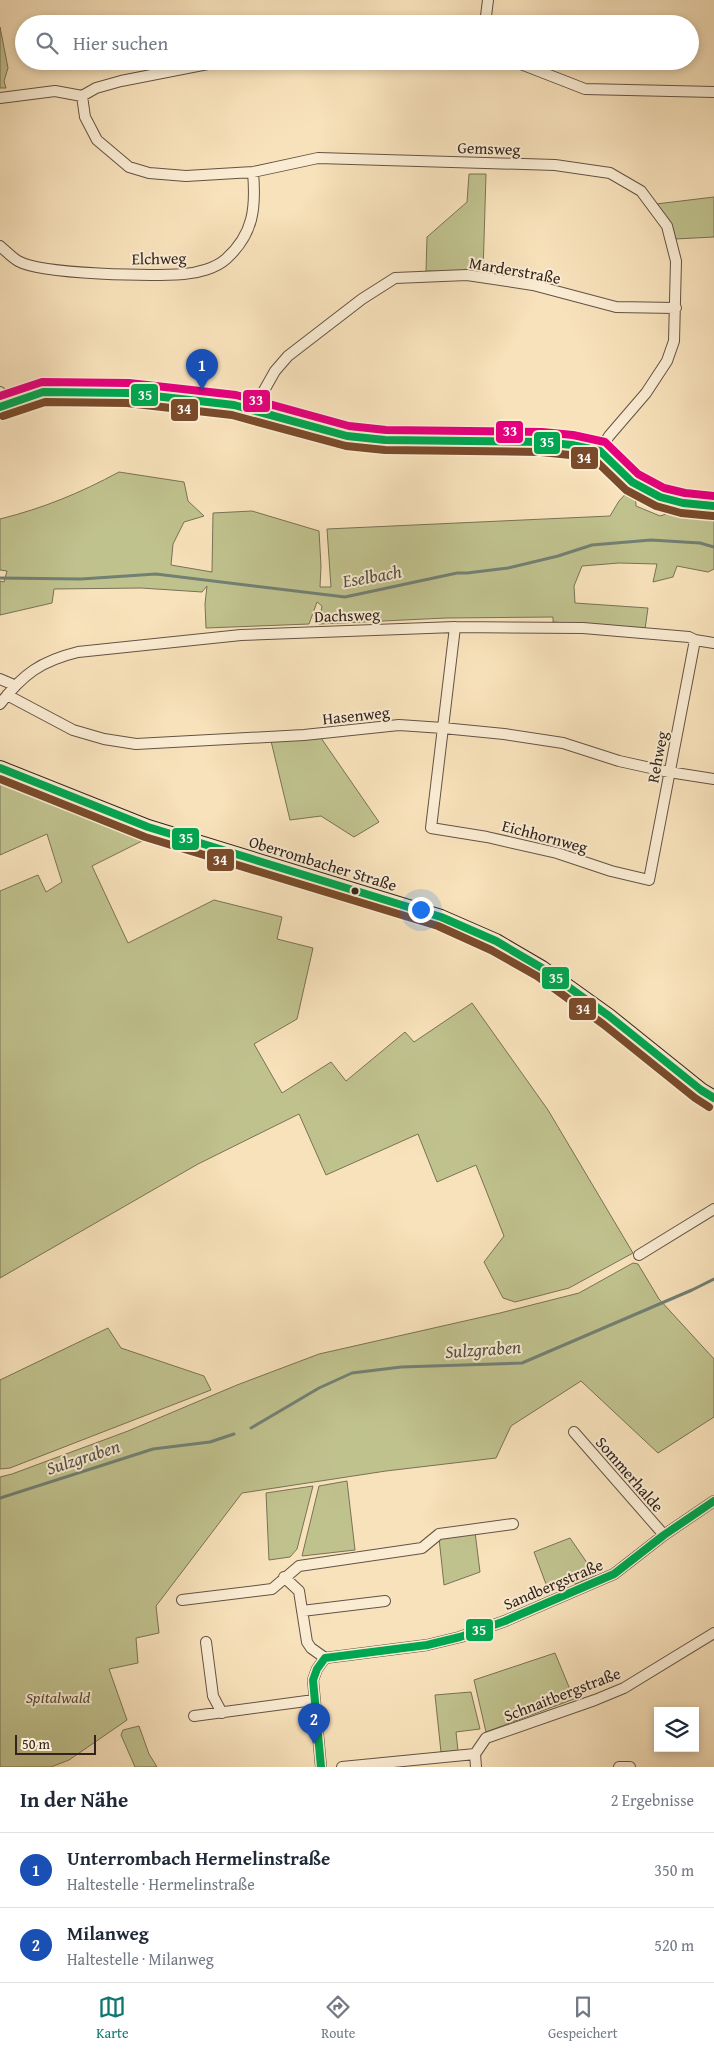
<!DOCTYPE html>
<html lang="de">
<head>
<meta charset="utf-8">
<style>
  body { margin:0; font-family:"Gentium Book Plus",serif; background:#f6f6f7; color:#1f2937 }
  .controls { position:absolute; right:15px; bottom:15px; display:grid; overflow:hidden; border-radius:0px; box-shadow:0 2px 8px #0003 }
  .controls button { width:45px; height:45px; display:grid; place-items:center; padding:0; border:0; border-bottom:1px solid #e0e1e3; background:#fff; color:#1f2937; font:25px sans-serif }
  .scale { position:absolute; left:15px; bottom:12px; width:81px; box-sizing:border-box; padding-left:5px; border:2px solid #32231c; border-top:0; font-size:14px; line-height:18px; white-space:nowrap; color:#32231c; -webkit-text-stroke:4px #faecd3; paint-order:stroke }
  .you { position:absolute; left:420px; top:909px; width:18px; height:18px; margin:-12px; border:4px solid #fff; border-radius:50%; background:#1a73e8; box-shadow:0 0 0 8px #1a73e833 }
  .badge { display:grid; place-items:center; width:32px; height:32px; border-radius:50%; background:#0f766e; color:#fff; font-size:16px; font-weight:700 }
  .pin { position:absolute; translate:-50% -41px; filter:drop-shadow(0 1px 2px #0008) }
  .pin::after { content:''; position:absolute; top:26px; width:18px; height:15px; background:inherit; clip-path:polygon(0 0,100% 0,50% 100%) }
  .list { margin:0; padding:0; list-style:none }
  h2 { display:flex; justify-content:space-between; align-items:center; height:65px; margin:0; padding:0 20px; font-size:21px }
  h2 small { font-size:16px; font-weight:400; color:#747a83 }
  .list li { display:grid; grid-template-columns:32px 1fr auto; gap:15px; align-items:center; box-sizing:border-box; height:75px; padding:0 20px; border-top:1px solid #e0e1e3 }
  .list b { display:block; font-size:19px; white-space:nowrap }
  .list p { margin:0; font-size:16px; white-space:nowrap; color:#747a83 }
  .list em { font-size:16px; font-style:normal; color:#747a83 }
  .icon { flex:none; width:28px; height:28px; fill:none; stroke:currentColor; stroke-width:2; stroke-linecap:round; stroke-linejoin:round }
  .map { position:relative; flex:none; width:714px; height:1767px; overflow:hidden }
  .search { position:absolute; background:#fff; box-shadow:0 2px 8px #0003; left:15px; right:15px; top:15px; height:55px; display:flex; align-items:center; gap:12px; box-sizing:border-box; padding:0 18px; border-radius:28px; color:#747a83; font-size:19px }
  .sheet { height:215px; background:#fff }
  nav { display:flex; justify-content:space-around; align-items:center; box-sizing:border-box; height:70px; border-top:1px solid #e0e1e3; background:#fff; font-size:14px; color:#747a83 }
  nav a { display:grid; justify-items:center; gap:2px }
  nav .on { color:#0f766e }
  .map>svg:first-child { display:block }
  .green { fill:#c0c28e; stroke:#797255 }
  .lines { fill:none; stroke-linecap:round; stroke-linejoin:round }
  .stream { stroke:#728074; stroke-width:3 }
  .street-casing { stroke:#645344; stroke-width:12 }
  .secondary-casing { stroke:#32231c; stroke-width:16 }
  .street { stroke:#faecd3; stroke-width:10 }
  .secondary { stroke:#faecd3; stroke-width:14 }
  .bus-1-casing { stroke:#faecd3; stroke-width:11 }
  .bus-2-casing { stroke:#faecd3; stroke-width:11 }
  .bus-3-casing { stroke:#faecd3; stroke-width:11 }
  .bus-1 { stroke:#00a651; stroke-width:8 }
  .bus-2 { stroke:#7a4b2a; stroke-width:8 }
  .bus-3 { stroke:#e5007d; stroke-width:8 }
  .bus-dot { fill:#32231c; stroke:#faecd3; stroke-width:2 }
  .labels { text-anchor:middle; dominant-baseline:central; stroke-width:4; stroke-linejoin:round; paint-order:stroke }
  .street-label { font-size:16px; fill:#32231c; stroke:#faecd3 }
  .park-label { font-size:16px; font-style:italic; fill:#564b38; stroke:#faecd3 }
  .water-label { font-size:18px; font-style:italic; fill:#525248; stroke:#faecd3 }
  .line-badge { stroke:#faecd3; stroke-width:2 }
  .badge-label { font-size:14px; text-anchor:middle; font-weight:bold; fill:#fff }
</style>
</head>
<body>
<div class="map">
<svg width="714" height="1767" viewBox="0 0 714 1767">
  <rect width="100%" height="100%" fill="#f8e2bb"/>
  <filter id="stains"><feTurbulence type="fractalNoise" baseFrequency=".004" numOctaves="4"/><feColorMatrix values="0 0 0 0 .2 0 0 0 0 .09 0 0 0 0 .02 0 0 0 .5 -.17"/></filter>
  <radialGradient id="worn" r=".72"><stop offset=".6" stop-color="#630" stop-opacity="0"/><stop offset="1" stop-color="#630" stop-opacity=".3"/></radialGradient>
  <path class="green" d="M0,27L8,68L4,81L6,88H0Z
    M469,174H486L483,273L426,271L427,237L467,202Z
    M714,197V237L675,239L656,204Z
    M119,472L184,482L188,501L204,516L184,522L173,544L171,565L212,572L213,513L252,511L319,531L321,566L320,587H331L327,529L610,516L619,501L631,488L635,491L636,506L660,516L675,511L695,518L714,519V569L708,572L677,566L673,577L653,582L657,564L619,563L582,566L574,586L575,603L648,608L645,629L553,622V617L446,618L319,624L322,606L317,602L309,624L206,628L205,604L207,586L202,592L141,588L54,589L52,603L0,615V581L4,582L7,571L0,570V519C44,508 80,493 119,472Z
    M321,738L379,822L354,837L321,816L290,820L271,741Z
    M0,780L146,839L92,866L128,943L214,900L282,917L277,939L313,948L297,1019L254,1044L282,1093L331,1062L346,1081L405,1032L414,1042L472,1003L548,1110L633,1253L569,1288L515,1302L503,1298L484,1262L504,1236L476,1165L437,1182L418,1134L326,1175L299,1114L198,1164L0,1278V891L38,875L46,892L62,882L47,834L0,855Z
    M633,1263L638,1264L659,1299L714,1359V1417L658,1453L581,1381L511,1426L496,1458L386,1471L242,1493L156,1606L159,1633L136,1638L138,1663L109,1669L127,1720L69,1760L51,1767H0V1477L12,1474L128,1431L237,1385L319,1354L500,1313L579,1293Z
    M108,1328L121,1348L204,1376L211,1390L10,1468L0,1469V1380Z
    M347,1481L355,1550L302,1556L319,1486Z
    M313,1486L297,1549L290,1557L269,1560L266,1493Z
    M475,1532L480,1572L444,1585L439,1538Z
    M570,1538L596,1576L575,1584L572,1582L549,1592L534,1552Z
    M555,1653L574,1699L486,1732L474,1680Z
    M471,1692L480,1729L456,1732L458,1751L441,1752L435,1695Z
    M139,1726L149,1754L157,1767H135L121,1735L123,1730Z"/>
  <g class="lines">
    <path class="stream" d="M0,578L81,579L156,574L345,597L457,573H467L508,568L558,556L592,545L651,540L700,543L714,547
      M251,1428L319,1388L352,1373L401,1367L522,1363L692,1290L714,1279
      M0,1498L153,1449L210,1442L234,1434"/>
    <defs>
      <path id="street" d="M485,24L488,0
        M513,61L585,89L714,92
        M82,96L85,117L97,140L129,167L149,173L186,176L253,172L318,158L555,165L610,173L641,191L667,226L676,261L674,341L667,361L646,393L609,436L600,451
        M0,98L55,91L82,96L96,88L121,81L223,61
        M0,246C6,251 11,257 18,261C43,275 153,276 184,274C198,273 216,268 226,259C254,234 256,207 253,172
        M0,392L11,403
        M0,407L43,392L128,393L234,405L322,430L347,436L385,440L542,442L572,445L600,451L632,482L660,497L683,503L714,506
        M253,410L275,371L288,356L362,299L395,278L467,275L533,285L616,307L676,308
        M455,627L431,828L487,837L557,853L611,871L649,880L695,640
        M0,679L14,685
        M7,695L73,730L104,739L136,744L304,735L399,725L443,728L504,734L563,743L619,761L669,772L714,779
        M0,704C23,674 41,661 78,652L241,635L455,627L583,628L689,637L695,640L714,643
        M639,1255L714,1209
        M574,1432L664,1535
        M284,1577L299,1591L307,1642L311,1648L325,1658
        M182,1600L272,1589L299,1566L422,1548L439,1534L513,1524
        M302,1611L385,1601
        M206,1642L213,1696L222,1713
        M325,1658L427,1645L460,1637L505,1621L614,1574L664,1535L714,1501
        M194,1716L314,1700
        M321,1767L313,1680L317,1669L325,1658
        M342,1767L475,1754
        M476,1767L475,1754L486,1738L595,1700L624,1688L714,1633
        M619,1767H630"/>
      <path id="secondary" d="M0,768L148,827L441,917L496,941L542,968L609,1016L701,1090L714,1098"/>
    </defs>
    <use href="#street" class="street-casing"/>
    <use href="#secondary" class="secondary-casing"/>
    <use href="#street" class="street"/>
    <use href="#secondary" class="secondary"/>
    <defs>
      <path id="bus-1" d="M0,407L43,392L128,393L234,405L347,436L385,440L542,442L572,445L600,451L632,482L660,497L683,503L714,506
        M0,768L148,827L441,917L496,941L542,968L609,1016L701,1090L714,1098
        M321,1767L313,1680L317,1669L325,1658L427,1645L460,1637L505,1621L614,1574L664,1535L714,1501"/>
      <path id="bus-2" d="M3,416L45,402L127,403L232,415L346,446L385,450L541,452L570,455L595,460L626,490L656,506L681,513L713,516
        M0,779L145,837L438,926L491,950L537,976L603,1024L695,1098L709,1107"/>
      <path id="bus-3" d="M0,396L42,382L129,383L236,395L349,426L386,430L542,432L573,435L605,442L638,474L664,488L685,493L714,496"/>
    </defs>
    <use href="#bus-1" class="bus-1-casing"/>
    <use href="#bus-2" class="bus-2-casing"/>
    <use href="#bus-3" class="bus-3-casing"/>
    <use href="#bus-1" class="bus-1"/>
    <use href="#bus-2" class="bus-2"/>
    <use href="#bus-3" class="bus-3"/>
  </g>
  <circle class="bus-dot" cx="355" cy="891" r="4.5"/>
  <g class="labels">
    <g class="street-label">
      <text transform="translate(489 148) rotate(2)">Gemsweg</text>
      <text transform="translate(159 258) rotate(-1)">Elchweg</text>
      <text transform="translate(515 270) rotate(10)">Marderstraße</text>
      <text transform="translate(347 615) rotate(-2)">Dachsweg</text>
      <text transform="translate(356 715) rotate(-6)">Hasenweg</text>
      <text transform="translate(657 757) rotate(-79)">Rehweg</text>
      <text transform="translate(545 836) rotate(15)">Eichhornweg</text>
      <text transform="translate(323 863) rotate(17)">Oberrombacher Straße</text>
      <text transform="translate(630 1474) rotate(49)">Sommerhalde</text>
      <text transform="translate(553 1584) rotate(-23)">Sandbergstraße</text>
      <text transform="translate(562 1694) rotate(-21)">Schnaitbergstraße</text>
    </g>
    <g class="park-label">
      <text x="58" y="1697">Spitalwald</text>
    </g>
    <g class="water-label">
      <text transform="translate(372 576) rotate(-10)">Eselbach</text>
      <text transform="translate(483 1349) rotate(-4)">Sulzgraben</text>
      <text transform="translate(83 1457) rotate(-18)">Sulzgraben</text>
    </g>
  </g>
  <g class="line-badge">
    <rect x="130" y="383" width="29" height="24" rx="5" fill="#00a651"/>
    <rect x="242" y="389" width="29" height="24" rx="5" fill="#e5007d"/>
    <rect x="170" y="398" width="29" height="24" rx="5" fill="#7a4b2a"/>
    <rect x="495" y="420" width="29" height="24" rx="5" fill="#e5007d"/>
    <rect x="533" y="431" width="28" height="24" rx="5" fill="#00a651"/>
    <rect x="570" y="446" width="29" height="24" rx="5" fill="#7a4b2a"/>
    <rect x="171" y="827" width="29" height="24" rx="5" fill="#00a651"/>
    <rect x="206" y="848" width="29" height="24" rx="5" fill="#7a4b2a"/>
    <rect x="541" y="966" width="29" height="24" rx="5" fill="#00a651"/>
    <rect x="568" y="997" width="29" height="24" rx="5" fill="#7a4b2a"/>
    <rect x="465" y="1618" width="29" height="24" rx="5" fill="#00a651"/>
  </g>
  <g class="badge-label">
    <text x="145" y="400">35</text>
    <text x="256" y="405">33</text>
    <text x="184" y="414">34</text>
    <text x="510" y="436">33</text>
    <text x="547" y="447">35</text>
    <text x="584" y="463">34</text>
    <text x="186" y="843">35</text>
    <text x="220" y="865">34</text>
    <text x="556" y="983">35</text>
    <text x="583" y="1014">34</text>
    <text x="479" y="1635">35</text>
  </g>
  <rect width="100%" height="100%" filter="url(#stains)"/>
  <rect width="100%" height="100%" fill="url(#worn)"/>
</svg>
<div class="controls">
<button><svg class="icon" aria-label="layers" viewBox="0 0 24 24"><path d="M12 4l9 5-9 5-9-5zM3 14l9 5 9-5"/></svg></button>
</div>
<div class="scale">50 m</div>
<div class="you"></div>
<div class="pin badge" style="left:202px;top:390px;background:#1a4fb4">1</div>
<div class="pin badge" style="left:314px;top:1744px;background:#1a4fb4">2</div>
<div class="search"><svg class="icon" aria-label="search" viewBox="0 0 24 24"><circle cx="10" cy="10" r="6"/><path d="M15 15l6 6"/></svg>Hier suchen</div>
</div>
<section class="sheet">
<h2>In der Nähe<small>2 Ergebnisse</small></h2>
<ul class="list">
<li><span class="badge" style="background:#1a4fb4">1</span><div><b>Unterrombach Hermelinstraße</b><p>Haltestelle · Hermelinstraße</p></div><em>350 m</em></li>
<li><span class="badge" style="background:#1a4fb4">2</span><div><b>Milanweg</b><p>Haltestelle · Milanweg</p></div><em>520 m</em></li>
</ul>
</section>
<nav>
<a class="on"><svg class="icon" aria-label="map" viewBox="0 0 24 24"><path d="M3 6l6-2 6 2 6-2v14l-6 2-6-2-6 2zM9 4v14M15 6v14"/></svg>Karte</a>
<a><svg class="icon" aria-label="directions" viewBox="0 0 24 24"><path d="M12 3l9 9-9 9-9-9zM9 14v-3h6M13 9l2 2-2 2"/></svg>Route</a>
<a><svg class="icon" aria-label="saved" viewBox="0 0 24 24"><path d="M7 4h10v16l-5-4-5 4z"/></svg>Gespeichert</a>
</nav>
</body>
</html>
